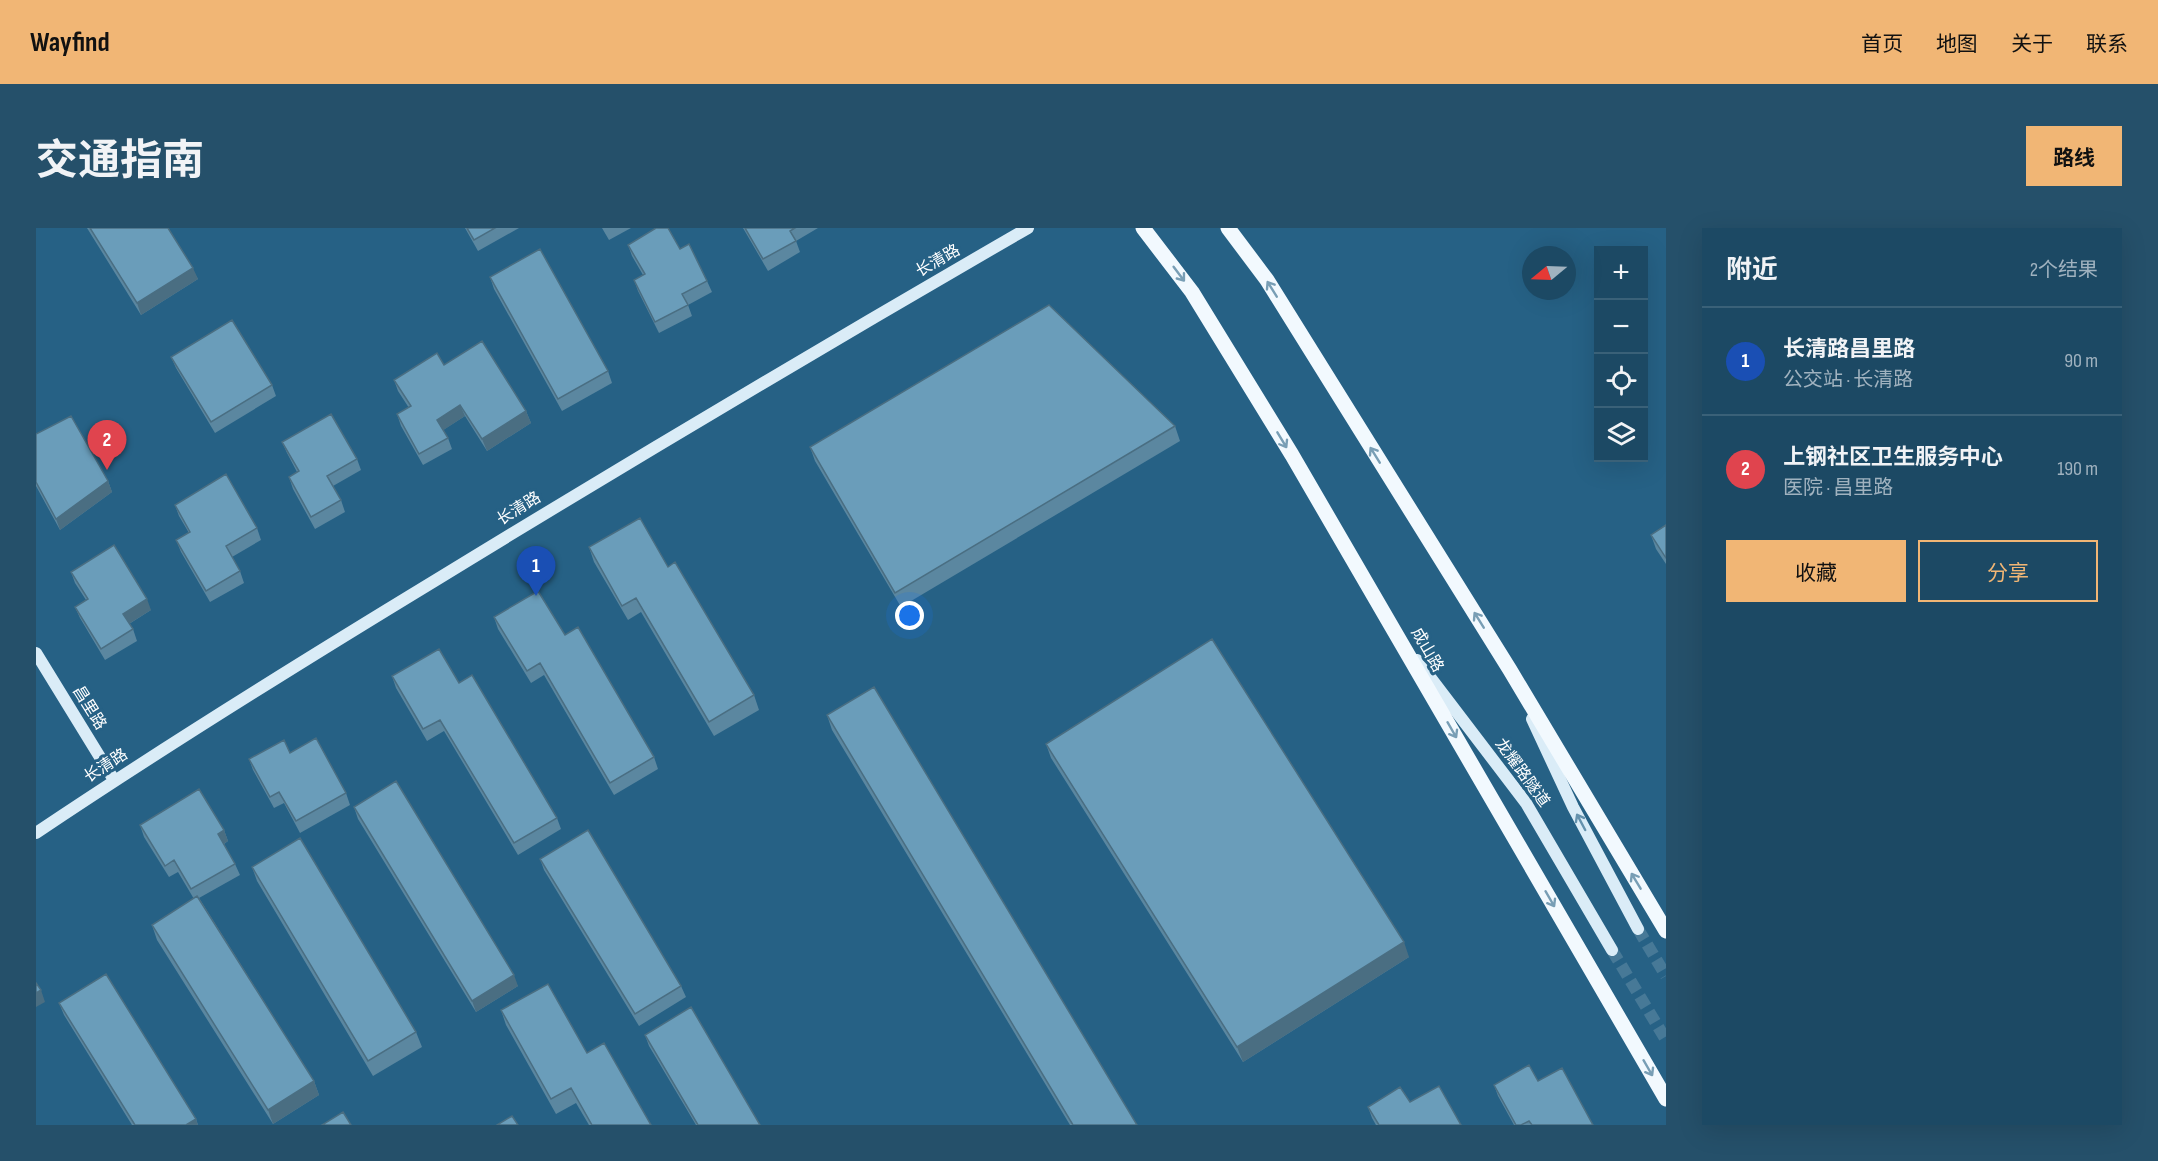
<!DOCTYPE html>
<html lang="zh">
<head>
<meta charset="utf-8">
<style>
  body { margin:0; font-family:"Sofia Sans Condensed","Noto Sans SC",sans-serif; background:#25506a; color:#f1f3f6 }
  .controls { position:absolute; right:18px; top:18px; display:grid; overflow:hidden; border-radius:0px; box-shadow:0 6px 24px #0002 }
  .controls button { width:54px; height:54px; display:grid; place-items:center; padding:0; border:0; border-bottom:2px solid #3a6178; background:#1c4964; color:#f1f3f6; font:30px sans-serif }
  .compass { position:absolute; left:1486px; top:18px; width:54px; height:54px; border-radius:50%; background:#1c4964; box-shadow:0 6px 24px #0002; rotate:251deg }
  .you { position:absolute; left:874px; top:388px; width:21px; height:21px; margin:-15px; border:4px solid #fff; border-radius:50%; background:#1a73e8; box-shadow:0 0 0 9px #1a73e833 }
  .badge { display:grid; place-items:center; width:39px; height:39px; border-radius:50%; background:#f1b675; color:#fff; font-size:20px; font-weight:700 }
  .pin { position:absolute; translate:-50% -50px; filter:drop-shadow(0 2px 3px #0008) }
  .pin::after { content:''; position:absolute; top:32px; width:21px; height:18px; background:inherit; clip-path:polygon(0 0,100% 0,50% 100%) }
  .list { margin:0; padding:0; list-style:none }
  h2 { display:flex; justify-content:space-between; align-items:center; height:78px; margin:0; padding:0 24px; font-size:26px }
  h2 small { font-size:20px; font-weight:400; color:#a0b2bf }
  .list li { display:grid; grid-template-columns:39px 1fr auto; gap:18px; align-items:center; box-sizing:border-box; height:108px; padding:0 24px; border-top:2px solid #3a6178 }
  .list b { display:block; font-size:22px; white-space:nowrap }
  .list p { margin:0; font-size:20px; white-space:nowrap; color:#a0b2bf }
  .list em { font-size:20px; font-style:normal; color:#a0b2bf }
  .actions { display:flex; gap:12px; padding:18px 24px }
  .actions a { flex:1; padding:14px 0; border:2px solid #f1b675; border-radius:0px; text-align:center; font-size:21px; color:#f1b675 }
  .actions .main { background:#f1b675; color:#111 }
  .icon { flex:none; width:33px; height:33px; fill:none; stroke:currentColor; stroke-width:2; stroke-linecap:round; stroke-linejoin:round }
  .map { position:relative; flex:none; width:1630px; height:897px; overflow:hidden; border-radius:0px }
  header { display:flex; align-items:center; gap:36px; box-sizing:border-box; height:84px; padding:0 30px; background:#f1b675; color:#111 }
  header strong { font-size:28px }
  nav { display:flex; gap:33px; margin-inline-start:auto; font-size:21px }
  .intro { display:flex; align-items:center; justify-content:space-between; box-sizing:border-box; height:144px; padding:0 36px }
  h1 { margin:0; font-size:42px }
  .button { padding:15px 27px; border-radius:0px; background:#f1b675; color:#111; font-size:21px; font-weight:700 }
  main { display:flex; gap:36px; padding:0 36px }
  aside { flex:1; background:#1c4964; border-radius:0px; box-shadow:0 6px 24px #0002 }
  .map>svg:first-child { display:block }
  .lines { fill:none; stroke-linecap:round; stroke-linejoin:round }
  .secondary-tunnel { stroke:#477997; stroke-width:12; stroke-dasharray:12 6; stroke-linecap:butt }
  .secondary { stroke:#daecf7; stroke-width:12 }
  .primary { stroke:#f2f9fe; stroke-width:15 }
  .wall { fill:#5b87a0 }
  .shaded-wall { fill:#4a6e82 }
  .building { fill:#6a9dba; stroke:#4a6e82; stroke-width:1.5 }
  .oneway { stroke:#789eb5 }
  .oneway2 { stroke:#6592ad }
  .labels { text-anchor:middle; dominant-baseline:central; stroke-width:6; stroke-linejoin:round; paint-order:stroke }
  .street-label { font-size:16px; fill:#fff; stroke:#266185 }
</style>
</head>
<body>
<header>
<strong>Wayfind</strong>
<nav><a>首页</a><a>地图</a><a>关于</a><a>联系</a></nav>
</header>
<div class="intro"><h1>交通指南</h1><a class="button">路线</a></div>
<main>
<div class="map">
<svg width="1630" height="897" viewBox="0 0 1630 897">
  <rect width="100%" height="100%" fill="#266185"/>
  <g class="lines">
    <path class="secondary-tunnel" d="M1602,701L1630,748
      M1576,722L1630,812"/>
    <path class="secondary" d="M0,425L78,552
      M1381,432L1490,575L1576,722
      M1496,491L1537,579L1602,701
      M0,605C131,517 265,434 400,352C596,232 793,115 992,0"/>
    <path class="primary" d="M1107,0L1156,64L1256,227L1630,871
      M1192,0L1231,52L1474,442L1630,703"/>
  </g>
  <path class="wall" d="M51,0H132L162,51L105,87Z
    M429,0H483L442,23Z
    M566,0H595L573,12Z
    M707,0H782L760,13L764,24L732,43Z
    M592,17L644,21L671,53L676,64L652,77L656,88L623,105L602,63L598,52L607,47L596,28Z
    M454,49L572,143L576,155L526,183L458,61Z
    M135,129L236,157L240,168L179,205L140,140Z
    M408,137L490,183L495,195L451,223L429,188L407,202L412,210L416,221L387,237L365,198L361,186L373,180L362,163L358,152Z
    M1139,198L1144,213L865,379L779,233L774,219Z
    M0,206L72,253L76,264L24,302L0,258Z
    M246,214L321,231L325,242L297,258L305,272L309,284L279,301L257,261L253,249L261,244L251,225Z
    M139,277L221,300L225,312L196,329L204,343L208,355L174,374L145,324L140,312L153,305L143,288Z
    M1630,297V336L1620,321L1615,307Z
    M553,319L632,339L718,467L723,482L678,508L605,384L592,392L558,334Z
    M35,344L115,382L93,396L97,401L101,413L69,432L44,390L39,379L50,372L39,355Z
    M458,389L529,407L618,529L622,541L578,567L508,447L495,455L462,401Z
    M356,448L423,455L521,590L525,601L482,627L408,503L391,513L360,460Z
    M791,487L1101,897H1034L796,502Z
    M1010,516L1373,729L1207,834L1015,530Z
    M254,525L310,565L314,577L264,605L248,575L238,580L217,542L213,531Z
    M318,579L482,758L440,784L322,591Z
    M104,597L188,602L192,613L188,616L199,636L204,647L163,670L278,853L283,867L237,896L121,712L116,697L158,671L142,644L133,649L108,609Z
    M504,631L645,758L650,769L603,798L508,642Z
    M216,639L380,804L386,819L337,848L221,653Z
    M23,775L160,891L162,897H96L28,787Z
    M465,782L615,897H553L540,875L520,886L470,797Z
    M609,807L724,897H660L613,818Z
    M1502,853L1557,897H1478L1462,868L1458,857Z
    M1374,874L1425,897H1340L1336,890L1332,879Z"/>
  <path class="shaded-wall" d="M157,40L162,51L105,87L101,75Z
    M424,177L429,188L406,203L401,192Z
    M490,183L495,195L451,223L446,211Z
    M72,253L76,264L24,302L20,291Z
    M111,371L115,382L91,397L87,386Z
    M188,602L192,613L186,617L182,606Z
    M1368,714L1373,729L1207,834L1201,819Z
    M478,747L482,758L440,784L436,773Z
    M5,762L9,774L0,779V765Z
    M278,853L283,867L237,896L232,882Z
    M160,891L162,897H150Z"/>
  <path class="building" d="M54,0H132L157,40L101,75Z
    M431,0H459L438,12Z
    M620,0H632L644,21L653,16L671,53L646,66L652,77L619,94L598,52L609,46L592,17Z
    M709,0H759L754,3L760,13L727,31Z
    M504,21L572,143L522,171L454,49Z
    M1013,77L1139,198L859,365L774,219Z
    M196,92L236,157L175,194L135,129Z
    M446,113L490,183L446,211L424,177L401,192L412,210L383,226L361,186L375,178L358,152L401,125L408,137Z
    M295,186L321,231L291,248L305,272L275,289L253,249L263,243L246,214Z
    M35,188L72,253L20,291L0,254V206Z
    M190,246L221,300L190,318L204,343L170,363L140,312L154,304L139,277Z
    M604,290L632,339L639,334L718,467L673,494L600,370L586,378L553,319Z
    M1630,297V330L1615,307Z
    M78,317L111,371L87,386L97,401L65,421L39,379L52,371L35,344Z
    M502,363L529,407L542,399L618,529L574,555L504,435L491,443L458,389Z
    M1176,411L1368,714L1201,819L1010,516Z
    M403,421L423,455L436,447L521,590L478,615L404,492L387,501L356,448Z
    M838,459L1101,897H1037L791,487Z
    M280,510L310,565L260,593L243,564L234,569L213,531L248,512L254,525Z
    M360,553L478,747L436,773L318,579Z
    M163,561L188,602L182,606L199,636L155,661L138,632L129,638L104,597Z
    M552,602L645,758L599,786L504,631Z
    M264,610L380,804L332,833L216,639Z
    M161,668L278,853L232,882L116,697Z
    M70,746L160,891L150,897H99L23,775Z
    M0,755L5,762L0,765Z
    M512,756L551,825L568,815L615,897H556L535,860L515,871L465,782Z
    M655,779L724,897H662L609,807Z
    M1493,837L1502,853L1526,840L1557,897H1496L1493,893L1485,897H1480L1458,857Z
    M1403,858L1425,897H1343L1332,879L1364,859L1374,874Z
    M307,884L315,897H286Z
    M476,888L482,897H461Z"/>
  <defs><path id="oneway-shaft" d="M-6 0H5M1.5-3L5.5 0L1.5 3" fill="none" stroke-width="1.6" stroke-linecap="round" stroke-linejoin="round" transform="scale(1.5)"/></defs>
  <g class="oneway">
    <use href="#oneway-shaft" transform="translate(1143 46) rotate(53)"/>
    <use href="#oneway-shaft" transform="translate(1236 61) rotate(-122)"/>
    <use href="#oneway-shaft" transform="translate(1246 212) rotate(59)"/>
    <use href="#oneway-shaft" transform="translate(1339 227) rotate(-122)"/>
    <use href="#oneway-shaft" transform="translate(1443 392) rotate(-122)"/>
    <use href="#oneway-shaft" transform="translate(1416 502) rotate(60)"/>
    <use href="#oneway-shaft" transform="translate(1600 653) rotate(-121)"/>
    <use href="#oneway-shaft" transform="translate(1514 671) rotate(60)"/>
    <use href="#oneway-shaft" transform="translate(1612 840) rotate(60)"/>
  </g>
  <use class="oneway2" href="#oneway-shaft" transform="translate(1545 594) rotate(-118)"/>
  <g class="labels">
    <g class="street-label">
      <text transform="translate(902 33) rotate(-30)">长清路</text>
      <text transform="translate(483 281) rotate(-32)">长清路</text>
      <text transform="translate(1391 422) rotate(60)">成山路</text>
      <text transform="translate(53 480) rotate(58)">昌里路</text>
      <text transform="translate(70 538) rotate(-33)">长清路</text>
      <text transform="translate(1486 545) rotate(54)">龙耀路隧道</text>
    </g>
  </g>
</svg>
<div class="controls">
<button>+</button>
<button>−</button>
<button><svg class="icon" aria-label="locate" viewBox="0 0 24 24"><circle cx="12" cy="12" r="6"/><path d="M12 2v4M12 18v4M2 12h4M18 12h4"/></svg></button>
<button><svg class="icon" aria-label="layers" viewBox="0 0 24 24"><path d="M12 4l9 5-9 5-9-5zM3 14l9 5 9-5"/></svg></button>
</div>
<svg class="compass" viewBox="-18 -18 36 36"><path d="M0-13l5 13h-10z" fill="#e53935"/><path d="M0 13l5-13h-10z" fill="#a0b2bf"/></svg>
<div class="you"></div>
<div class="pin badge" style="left:500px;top:368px;background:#1a4fb4">1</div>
<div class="pin badge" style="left:71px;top:242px;background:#e0444e">2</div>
</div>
<aside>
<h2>附近<small>2个结果</small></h2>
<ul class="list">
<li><span class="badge" style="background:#1a4fb4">1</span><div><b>长清路昌里路</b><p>公交站 · 长清路</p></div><em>90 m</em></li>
<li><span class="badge" style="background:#e0444e">2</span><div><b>上钢社区卫生服务中心</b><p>医院 · 昌里路</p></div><em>190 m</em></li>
</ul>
<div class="actions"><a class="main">收藏</a><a>分享</a></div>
</aside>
</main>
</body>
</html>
